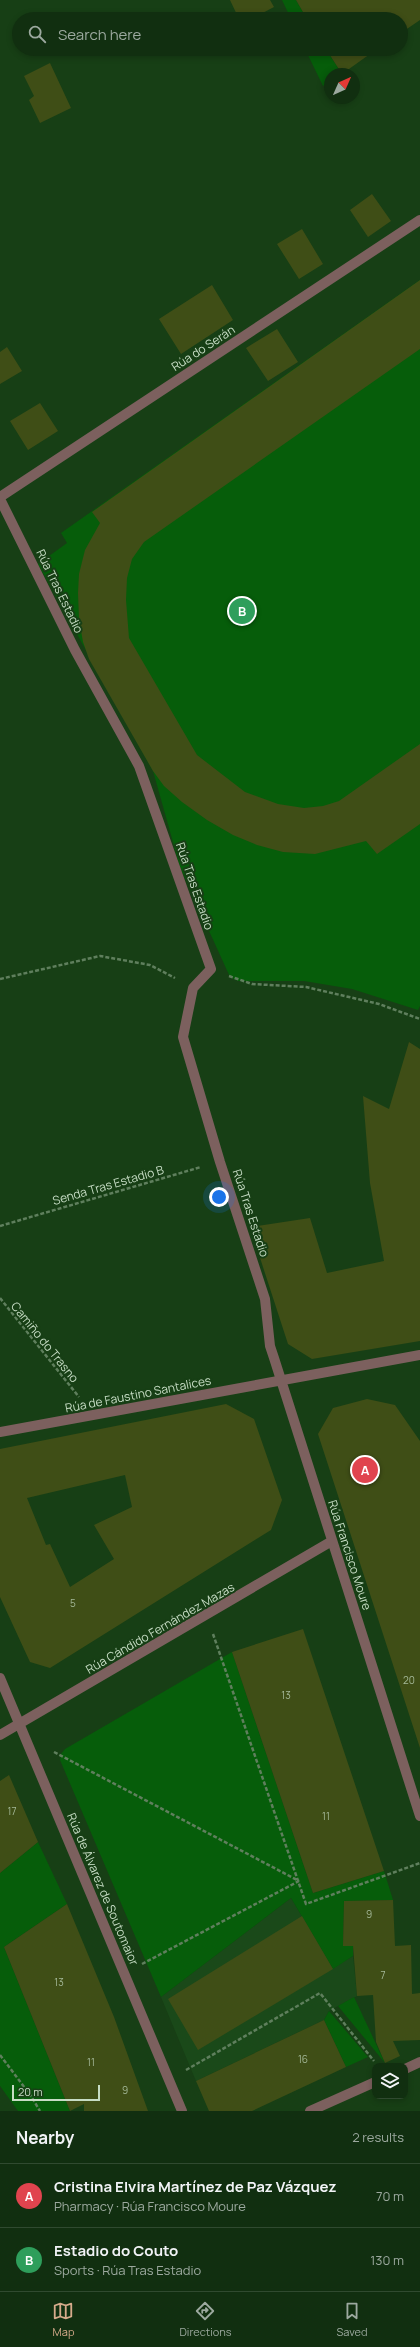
<!DOCTYPE html>
<html lang="en">
<head>
<meta charset="utf-8">
<style>
  body { margin:0; font-family:Manrope,sans-serif; background:#1a3719; color:#f1f3f6 }
  .controls { position:absolute; right:12px; bottom:12px; display:grid; overflow:hidden; border-radius:8px; box-shadow:0 2px 6px #0003 }
  .controls button { width:36px; height:36px; display:grid; place-items:center; padding:0; border:0; border-bottom:1px solid #304a30; background:#112f10; color:#f1f3f6; font:20px sans-serif }
  .compass { position:absolute; left:324px; top:68px; width:36px; height:36px; border-radius:50%; background:#112f10; box-shadow:0 2px 6px #0003; rotate:45deg }
  .scale { position:absolute; left:12px; bottom:10px; width:88px; box-sizing:border-box; padding-left:4px; border:2px solid #c6dcc4; border-top:0; font-size:11px; line-height:14px; white-space:nowrap; color:#c6dcc4; -webkit-text-stroke:3px #173f15; paint-order:stroke }
  .you { position:absolute; left:219px; top:1197px; width:14px; height:14px; margin:-10px; border:3px solid #fff; border-radius:50%; background:#1a73e8; box-shadow:0 0 0 6px #1a73e833 }
  .badge { display:grid; place-items:center; width:26px; height:26px; border-radius:50%; background:#d6ab8b; color:#fff; font-size:13px; font-weight:700 }
  .pin { position:absolute; translate:-50% -50%; border:2px solid #fff; box-shadow:0 1px 4px #0006 }
  .list { margin:0; padding:0; list-style:none }
  h2 { display:flex; justify-content:space-between; align-items:center; height:52px; margin:0; padding:0 16px; font-size:17px }
  h2 small { font-size:13px; font-weight:400; color:#9ca99f }
  .list li { display:grid; grid-template-columns:26px 1fr auto; gap:12px; align-items:center; box-sizing:border-box; height:64px; padding:0 16px; border-top:1px solid #304a30 }
  .list b { display:block; font-size:15px; white-space:nowrap }
  .list p { margin:0; font-size:13px; white-space:nowrap; color:#9ca99f }
  .list em { font-size:13px; font-style:normal; color:#9ca99f }
  .icon { flex:none; width:22px; height:22px; fill:none; stroke:currentColor; stroke-width:2; stroke-linecap:round; stroke-linejoin:round }
  .map { position:relative; flex:none; width:420px; height:2111px; overflow:hidden }
  .search { position:absolute; background:#112f10; box-shadow:0 2px 6px #0003; left:12px; right:12px; top:12px; height:44px; display:flex; align-items:center; gap:10px; box-sizing:border-box; padding:0 14px; border-radius:22px; color:#9ca99f; font-size:15px }
  .sheet { height:180px; background:#112f10 }
  nav { display:flex; justify-content:space-around; align-items:center; box-sizing:border-box; height:56px; border-top:1px solid #304a30; background:#112f10; font-size:11px; color:#9ca99f }
  nav a { display:grid; justify-items:center; gap:2px }
  nav .on { color:#d6ab8b }
  .map>svg:first-child { display:block }
  .built { fill:#1a4919 }
  .green { fill:#065d0a }
  .building { fill:#3f4e16; fill-rule:evenodd }
  .lines { fill:none; stroke-linecap:round; stroke-linejoin:round }
  .path { stroke:#5f7f5d; stroke-width:2.5; stroke-dasharray:4 2; stroke-linecap:butt }
  .street { stroke:#7c605e; stroke-width:10 }
  .labels { text-anchor:middle; dominant-baseline:central; stroke-width:4; stroke-linejoin:round; paint-order:stroke }
  .number-label { font-size:10px; fill:#a4b898 }
  .street-label { font-size:12px; fill:#c6dcc4; stroke:#173f15 }
</style>
</head>
<body>
<div class="map">
<svg width="420" height="2111" viewBox="0 0 420 2111">
  <rect width="100%" height="100%" fill="#173f15"/>
  <path class="built" d="M291,1898L333,1968L353,1956L357,1996L329,2011L324,2020L196,2081L161,1997Z"/>
  <path class="green" d="M282,0H296L307,19H291Z
    M305,49H326L342,74H330V81L323,86Z
    M420,280V1006L418,1010L352,989L304,981H238L230,977L180,867L153,771L38,564L67,543L61,533Z
    M232,1652L313,1893L384,1871L393,1900L344,1901L343,1946H353V1956L333,1969L291,1898L161,1997L60,1760L61,1754L65,1749Z
    M38,1842L67,1904L4,1947L70,2111H18L0,2086V1873Z
    M354,1997L385,2063L338,2006Z
    M329,2011L368,2057L346,2067L324,2020Z"/>
  <path class="building" d="M230,0H270L274,7L251,19H239Z
    M296,0H420V20L401,33V19H307Z
    M326,49H377L342,74Z
    M50,63L71,108L40,123L29,100L34,96L24,76Z
    M372,194L391,221L368,237L350,210Z
    M302,229L323,264L299,279L277,244Z
    M420,280V349L144,542L132,559L127,578L126,600L129,638L197,755L245,792L278,804L304,808L323,806L339,801L420,744V824L377,854L366,841L315,854L283,852L257,845L233,835L207,820L182,802L164,786L153,771L89,659L83,642L79,619L78,593L79,574L85,550L100,523L92,512Z
    M212,285L233,320L181,354L159,319Z
    M277,329L298,362L268,381L246,348Z
    M7,347L22,371L0,384V352Z
    M40,403L58,431L28,450L10,421Z
    M409,1042L420,1049V1341L312,1359L288,1344L250,1227L310,1218L327,1273L384,1261L370,1183L363,1096L389,1109Z
    M367,1399L395,1405L420,1441V1748L318,1434L333,1408Z
    M226,1404L254,1419L282,1500L271,1530L50,1668L30,1662L0,1597V1449ZM125,1475L132,1507L94,1525L114,1559L70,1587L50,1544L46,1545L27,1498Z
    M303,1629L384,1871L313,1893L232,1652Z
    M9,1775L38,1842L0,1873V1781Z
    M393,1900L395,1946L411,1945L412,1994L420,1993V2040L393,2041L400,2056L385,2063L376,2042L373,1995L357,1996L353,1946H343L344,1901Z
    M67,1904L114,2017L148,2111H84V2104L70,2111L4,1947Z
    M302,1916L333,1969L198,2050L168,1999Z
    M324,2020L346,2067L252,2111H209L196,2081Z"/>
  <g class="lines">
    <path class="path" d="M229,976L252,984L306,987L379,1004L420,1019
      M0,979L100,956L150,965L175,978
      M0,1226L201,1167
      M0,1298L79,1397
      M213,1634L306,1904L420,1863
      M54,1752L299,1881
      M142,1964L299,1881
      M0,2055L31,2096L40,2111
      M186,2070L320,1993L374,2061"/>
    <path class="street" d="M0,497L420,220
      M0,499L75,650L139,766L211,969L193,988L183,1037L220,1162L265,1299L270,1346L274,1358L420,1816
      M0,1432L420,1355
      M0,1678L182,2111
      M0,1735L332,1541
      M405,2069L420,2062
      M310,2111L375,2082"/>
  </g>
  <g class="labels">
    <g class="number-label">
      <text x="73" y="1603">5</text>
      <text x="409" y="1680">20</text>
      <text x="286" y="1695">13</text>
      <text x="12" y="1811">17</text>
      <text x="326" y="1816">11</text>
      <text x="369" y="1914">9</text>
      <text x="383" y="1975">7</text>
      <text x="59" y="1982">13</text>
      <text x="303" y="2059">16</text>
      <text x="91" y="2062">11</text>
      <text x="125" y="2090">9</text>
    </g>
    <g class="street-label">
      <text transform="translate(203 348) rotate(-33)">Rúa do Serán</text>
      <text transform="translate(60 591) rotate(64)">Rúa Tras Estadio</text>
      <text transform="translate(195 886) rotate(71)">Rúa Tras Estadio</text>
      <text transform="translate(108 1185) rotate(-16)">Senda Tras Estadio B</text>
      <text transform="translate(251 1213) rotate(72)">Rúa Tras Estadio</text>
      <text transform="translate(45 1342) rotate(51)">Camiño do Trasno</text>
      <text transform="translate(138 1394) rotate(-11)">Rúa de Faustino Santalices</text>
      <text transform="translate(350 1555) rotate(72)">Rúa Francisco Moure</text>
      <text transform="translate(160 1628) rotate(-30)">Rúa Cándido Fernández Mazas</text>
      <text transform="translate(103 1889) rotate(67)">Rúa de Álvarez de Soutomaior</text>
    </g>
  </g>
</svg>
<div class="controls">
<button><svg class="icon" aria-label="layers" viewBox="0 0 24 24"><path d="M12 4l9 5-9 5-9-5zM3 14l9 5 9-5"/></svg></button>
</div>
<svg class="compass" viewBox="-18 -18 36 36"><path d="M0-13l5 13h-10z" fill="#e53935"/><path d="M0 13l5-13h-10z" fill="#9ca99f"/></svg>
<div class="scale">20 m</div>
<div class="you"></div>
<div class="pin badge" style="left:365px;top:1470px;background:#e0444e">A</div>
<div class="pin badge" style="left:242px;top:611px;background:#2e9e5b">B</div>
<div class="search"><svg class="icon" aria-label="search" viewBox="0 0 24 24"><circle cx="10" cy="10" r="6"/><path d="M15 15l6 6"/></svg>Search here</div>
</div>
<section class="sheet">
<h2>Nearby<small>2 results</small></h2>
<ul class="list">
<li><span class="badge" style="background:#e0444e">A</span><div><b>Cristina Elvira Martínez de Paz Vázquez</b><p>Pharmacy · Rúa Francisco Moure</p></div><em>70 m</em></li>
<li><span class="badge" style="background:#2e9e5b">B</span><div><b>Estadio do Couto</b><p>Sports · Rúa Tras Estadio</p></div><em>130 m</em></li>
</ul>
</section>
<nav>
<a class="on"><svg class="icon" aria-label="map" viewBox="0 0 24 24"><path d="M3 6l6-2 6 2 6-2v14l-6 2-6-2-6 2zM9 4v14M15 6v14"/></svg>Map</a>
<a><svg class="icon" aria-label="directions" viewBox="0 0 24 24"><path d="M12 3l9 9-9 9-9-9zM9 14v-3h6M13 9l2 2-2 2"/></svg>Directions</a>
<a><svg class="icon" aria-label="saved" viewBox="0 0 24 24"><path d="M7 4h10v16l-5-4-5 4z"/></svg>Saved</a>
</nav>
</body>
</html>
